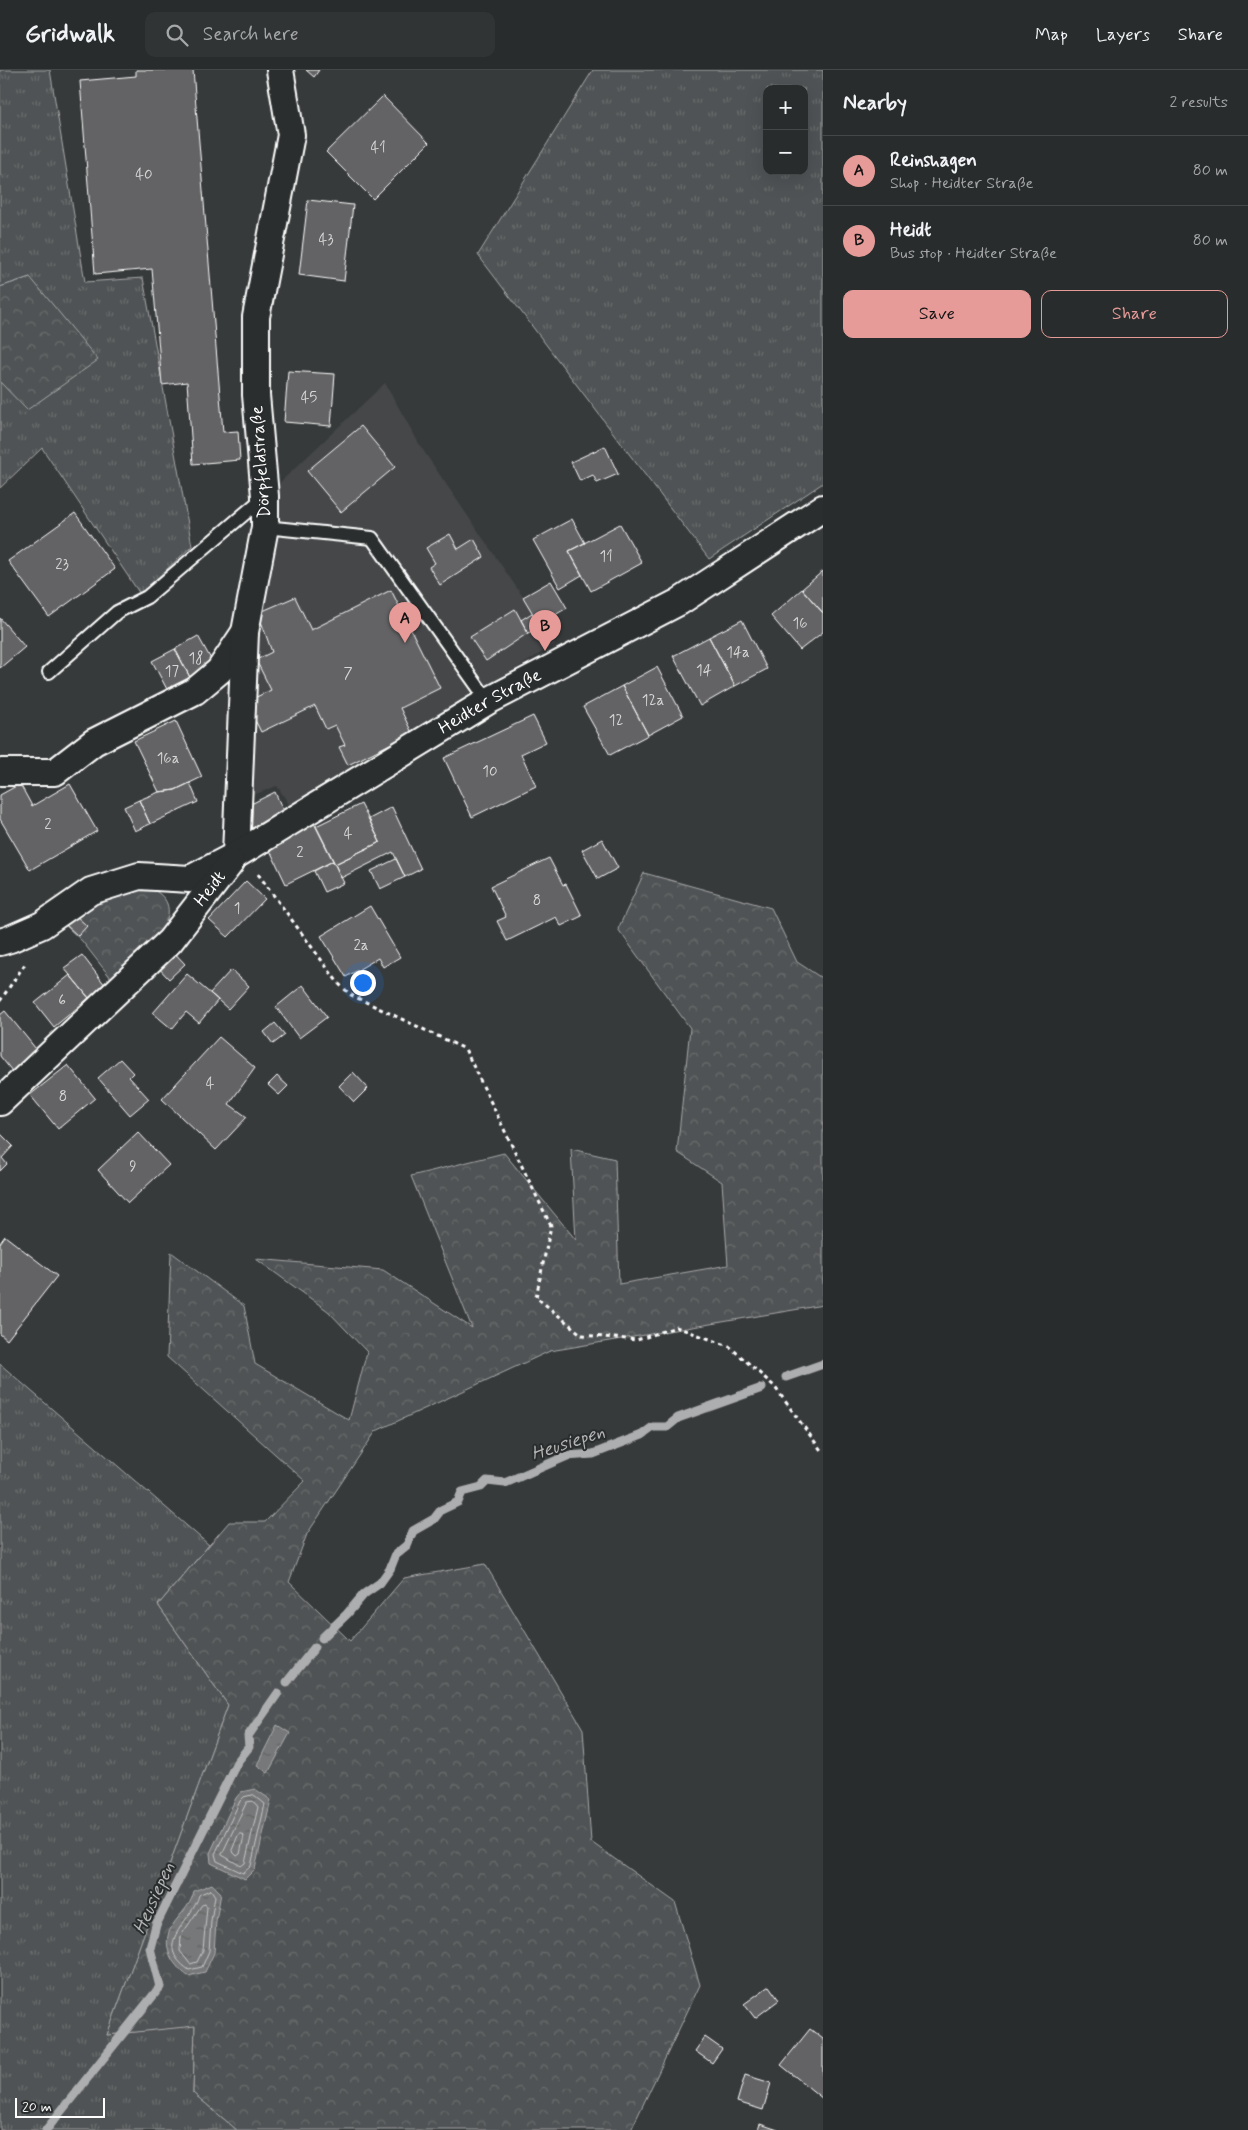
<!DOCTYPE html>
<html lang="en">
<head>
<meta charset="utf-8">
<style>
  body { margin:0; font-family:Mynerve,sans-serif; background:#313434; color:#f1f3f6 }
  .controls { position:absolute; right:15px; top:15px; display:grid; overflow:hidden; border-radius:10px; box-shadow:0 5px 20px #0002 }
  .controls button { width:45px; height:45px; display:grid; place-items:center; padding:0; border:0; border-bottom:1px solid #454848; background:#292c2c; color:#f1f3f6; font:25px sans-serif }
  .scale { position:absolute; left:15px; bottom:12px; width:90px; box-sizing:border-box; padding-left:5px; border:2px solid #fff; border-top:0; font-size:14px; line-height:18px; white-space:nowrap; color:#fff; -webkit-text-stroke:4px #2a2d2e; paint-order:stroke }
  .you { position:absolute; left:362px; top:912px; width:18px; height:18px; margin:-12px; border:4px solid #fff; border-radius:50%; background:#1a73e8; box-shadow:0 0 0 8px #1a73e833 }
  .badge { display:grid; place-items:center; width:32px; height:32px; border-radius:50%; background:#e69b98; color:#111; font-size:16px; font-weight:700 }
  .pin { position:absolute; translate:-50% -41px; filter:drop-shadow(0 1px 2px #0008) }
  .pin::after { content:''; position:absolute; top:26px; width:18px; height:15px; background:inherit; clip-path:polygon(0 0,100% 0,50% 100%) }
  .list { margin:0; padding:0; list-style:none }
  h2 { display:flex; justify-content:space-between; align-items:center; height:65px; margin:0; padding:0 20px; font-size:21px }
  h2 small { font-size:16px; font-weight:400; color:#a5a7a9 }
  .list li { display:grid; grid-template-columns:32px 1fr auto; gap:15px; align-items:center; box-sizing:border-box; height:70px; padding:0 20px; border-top:1px solid #454848 }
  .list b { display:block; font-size:19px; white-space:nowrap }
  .list p { margin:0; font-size:16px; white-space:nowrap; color:#a5a7a9 }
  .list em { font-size:16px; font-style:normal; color:#a5a7a9 }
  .actions { display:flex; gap:10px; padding:15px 20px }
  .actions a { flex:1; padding:11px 0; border:1px solid #e69b98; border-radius:10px; text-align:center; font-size:18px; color:#e69b98 }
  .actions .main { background:#e69b98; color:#111 }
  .icon { flex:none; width:28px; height:28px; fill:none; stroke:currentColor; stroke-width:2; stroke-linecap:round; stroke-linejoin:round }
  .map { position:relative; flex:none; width:823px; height:2060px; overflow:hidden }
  header { display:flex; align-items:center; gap:30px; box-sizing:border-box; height:70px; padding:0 25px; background:#292c2c; border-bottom:1px solid #454848 }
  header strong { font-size:24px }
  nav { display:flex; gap:28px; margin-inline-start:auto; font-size:18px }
  .search { width:350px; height:45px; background:#313434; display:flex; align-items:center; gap:12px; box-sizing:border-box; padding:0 18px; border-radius:10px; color:#a5a7a9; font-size:19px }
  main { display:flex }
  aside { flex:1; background:#292c2c }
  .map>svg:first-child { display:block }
  .built { fill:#444748 }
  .grass { fill:url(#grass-tufts); stroke:#a8a9aa; fill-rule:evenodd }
  .forest { fill:url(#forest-crowns); stroke:#a8a9aa }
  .water { fill:url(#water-ripples); stroke:#adaeaf }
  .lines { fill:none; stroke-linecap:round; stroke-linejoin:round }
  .shore { stroke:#c8c9c9; stroke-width:1 }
  .stream { stroke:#adaeaf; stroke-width:9 }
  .building { fill:#636465; stroke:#fff }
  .lane-casing { stroke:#fff; stroke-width:16 }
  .street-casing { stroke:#fff; stroke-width:30 }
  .path { stroke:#fff; stroke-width:3; stroke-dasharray:4 4; stroke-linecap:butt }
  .lane { stroke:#2a2d2e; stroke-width:12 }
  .street { stroke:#2a2d2e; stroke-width:26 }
  .labels { text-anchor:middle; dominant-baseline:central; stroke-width:4; stroke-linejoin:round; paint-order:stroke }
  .number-label { font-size:15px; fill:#d8d8d8 }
  .street-label { font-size:18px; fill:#fff; stroke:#2a2d2e }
  .water-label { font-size:19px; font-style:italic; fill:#b4b5b5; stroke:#2a2d2e }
</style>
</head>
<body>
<header>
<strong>Gridwalk</strong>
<div class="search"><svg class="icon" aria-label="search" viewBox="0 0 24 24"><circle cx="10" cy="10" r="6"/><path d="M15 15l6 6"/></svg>Search here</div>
<nav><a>Map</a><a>Layers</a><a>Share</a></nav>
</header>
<main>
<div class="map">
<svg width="823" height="2060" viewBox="0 0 823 2060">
  <defs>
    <pattern id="grass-tufts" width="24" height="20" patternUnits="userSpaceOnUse" patternTransform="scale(1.25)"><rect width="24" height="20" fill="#505354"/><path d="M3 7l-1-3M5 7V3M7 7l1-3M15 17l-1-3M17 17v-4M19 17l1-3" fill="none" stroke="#6a6d6e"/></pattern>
    <pattern id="forest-crowns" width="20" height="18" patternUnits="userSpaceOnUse" patternTransform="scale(1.25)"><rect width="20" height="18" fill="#505354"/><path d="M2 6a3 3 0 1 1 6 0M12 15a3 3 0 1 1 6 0" fill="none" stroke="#6a6d6e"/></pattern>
    <pattern id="water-ripples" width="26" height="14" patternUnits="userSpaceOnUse" patternTransform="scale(1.25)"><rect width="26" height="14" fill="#767879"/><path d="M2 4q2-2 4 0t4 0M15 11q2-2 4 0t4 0" fill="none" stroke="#616262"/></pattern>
  </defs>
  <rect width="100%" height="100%" fill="#373a3b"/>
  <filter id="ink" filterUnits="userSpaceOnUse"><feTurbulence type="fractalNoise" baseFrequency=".02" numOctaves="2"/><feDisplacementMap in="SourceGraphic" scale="10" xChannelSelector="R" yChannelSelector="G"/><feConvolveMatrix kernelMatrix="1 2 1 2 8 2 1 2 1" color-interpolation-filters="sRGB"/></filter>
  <g filter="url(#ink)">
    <path class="built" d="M385,313L421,377L555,574L414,664L412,661L352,697L354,702L292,739L277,716L243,729L246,670L274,418Z"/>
    <path class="grass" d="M0,0H50L85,212L143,208L192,476L140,524L42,378L0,418V312L27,339L30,207L0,217Z
      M593,0H823V413L709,489L478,185ZM767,19H804V101H767Z
      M0,1294L209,1475L158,1535L228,1635L107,1965L195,1955L193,2023L237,2060H0Z"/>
    <path class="forest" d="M30,207L98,290L27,340L0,312V217Z
      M644,803L771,838L797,892L823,909V1235L550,1281L376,1361L307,1464L289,1512L350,1571L404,1508L485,1494L583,1659L591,1772L675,1832L700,1915L631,2060H237L193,2023L195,1956L107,1965L228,1635L158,1535L229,1452H265L305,1411L167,1287L171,1182L244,1236L255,1294L349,1350L367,1282L328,1241L256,1189L383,1200L472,1258L411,1106L504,1083L576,1170L571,1079L615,1089L619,1214L728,1195L722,1112L677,1082L690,958L618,859Z
      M146,816C169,826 174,839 162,861L114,912L82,871L64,854L72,839Z"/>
    <path class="water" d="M277,1655L290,1663L268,1703L257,1695Z
      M255,1719L271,1730L255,1799L245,1809L211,1793L210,1783L236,1728L241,1722Z
      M212,1814L221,1823L216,1851L214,1883L205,1902L188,1906C174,1896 163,1881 169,1862C175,1847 191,1838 194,1821Z"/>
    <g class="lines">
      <path class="shore" d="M254,1725L265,1734L251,1796L243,1803L217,1791L215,1784L240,1731L244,1727Z
        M247,1732L253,1731L258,1737L245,1793L241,1796L222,1785Z
        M239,1764H242L244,1766L240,1784L237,1786L232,1781Z
        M211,1820L215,1826L211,1851L209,1881L202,1897L189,1900C150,1873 193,1852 199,1825Z
        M202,1835L205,1834L207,1837L203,1880L197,1892L190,1894L180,1881L181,1866Z"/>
      <path class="stream" d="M786,1307L823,1294
        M322,1568L347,1544L364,1524L380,1513L390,1499L396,1484L407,1475L413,1461L434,1449L441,1440L458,1432L462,1422L481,1417L487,1411L505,1413L567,1386L593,1384L642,1365L653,1357H667L678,1348L762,1318
        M287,1612L315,1577
        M46,2060L160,1917L150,1878L156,1855L237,1692L249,1677L248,1666L278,1623"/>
    </g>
    <path class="building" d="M136,0H193L223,362L238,361L240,390L193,394L187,312L162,315L152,199L95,204L80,11L136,6Z
      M306,0H319L314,7Z
      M383,26L429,73L373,129L326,82Z
      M308,130L353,135L344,211L299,205Z
      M288,301L335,304L331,356L284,352Z
      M361,356L395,397L341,442L307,401Z
      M605,376L618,404L597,413L593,405L580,411L571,392Z
      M75,443L115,499L49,547L8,491Z
      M572,449L585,473L569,481L582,505L560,518L533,470Z
      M620,454L642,493L591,521L569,481Z
      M450,464L458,479L474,469L484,487L440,515L429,497L435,493L426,478Z
      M823,501V543L802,519Z
      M551,511L567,538L539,554L523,527Z
      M802,519L823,543V562L800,580L771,546Z
      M391,520L440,618L400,638L412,663L348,695L339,677L345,675L335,655L326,659L315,636L261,662L246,632L271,620L256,590L272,582L258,543L295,527L311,560Z
      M515,539L528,563L486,591L470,567Z
      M532,543L540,557L528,563L521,550Z
      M0,548L25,577L0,598Z
      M742,550L767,599L735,616L709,567Z
      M198,566L217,600L193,613L175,579Z
      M709,567L735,616L700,636L673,586Z
      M175,579L193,613L170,625L152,591Z
      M657,597L683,646L648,665L622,616Z
      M622,616L648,665L610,685L583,637Z
      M533,646L546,672L521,684L536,716L472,747L444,688Z
      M176,651L202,707L175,720L159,722L134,671Z
      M190,713L198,732L150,754L139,730L159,722L175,720Z
      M20,714L32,736L70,714L97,761L30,800L0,749V725Z
      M275,722L285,745L253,760L243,738Z
      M139,730L150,754L135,761L124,737Z
      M361,734L380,772L335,794L316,756Z
      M392,737L421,799L405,807L393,782L341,808L335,794L380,772L369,749Z
      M313,751L333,791L286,814L267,774Z
      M602,769L618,798L598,809L582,780Z
      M549,788L563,815L566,814L582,846L561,856L556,847L507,871L497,851L506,847L491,816Z
      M396,789L405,807L380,819L371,801Z
      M333,791L344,813L324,822L314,801Z
      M246,811L265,829L228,867L209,850Z
      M370,836L400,887L383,897L378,888L346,907L321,866Z
      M75,845L87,856L78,866L66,855Z
      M170,878L185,894L169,909L154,893Z
      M82,885L105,915L89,928L64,898Z
      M231,900L249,916L228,939L210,923Z
      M187,904L218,930L199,953L186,942L172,959L153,943Z
      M70,905L89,928L54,957L35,933Z
      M303,915L327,947L299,968L276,937Z
      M5,941L36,979L12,1001L0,986V945Z
      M275,953L285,965L273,974L264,962Z
      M219,967L255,998L229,1034L247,1047L216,1080L162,1029Z
      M120,989L133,1003L129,1007L149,1029L130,1045L98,1008Z
      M68,995L95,1028L58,1059L30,1025Z
      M353,1002L368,1018L354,1032L339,1016Z
      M277,1006L288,1016L279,1025L268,1015Z
      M138,1062L169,1095L128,1133L98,1100Z
      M0,1063L13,1076L2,1088L7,1094L0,1101Z
      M5,1166L57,1206L7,1270L0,1264V1173Z
      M769,1916L779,1930L755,1948L744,1934Z
      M810,1959L823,1969V2029L781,1995Z
      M705,1967L722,1979L712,1993L695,1981Z
      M745,2005L771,2013L763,2040L737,2032Z
      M760,2054L778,2060H758Z"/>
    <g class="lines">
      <defs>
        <path id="lane" d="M265,457L372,468L488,631
          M49,602L117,542L147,527L263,428"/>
        <g id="street">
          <path d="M0,702H55L94,672L195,621L219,601L245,562"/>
          <path d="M236,785L245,562L265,457V426L256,325V247L291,65L280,0"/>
          <path id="s1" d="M0,872L10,869L42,855L91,821L139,806L190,809L236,785L488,631L679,532L823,438"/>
          <path id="s2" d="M0,1032L170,871L231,792"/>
        </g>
      </defs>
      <use href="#lane" class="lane-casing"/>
      <use href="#street" class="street-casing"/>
      <path class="path" d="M258,804L339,914L351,925L465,979L551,1156L536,1227L582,1265L637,1270L676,1257L729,1276L774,1316L823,1383
        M0,931L25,894"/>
      <use href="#lane" class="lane"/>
      <use href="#street" class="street"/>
    </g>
  </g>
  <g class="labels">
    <g class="number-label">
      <text x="378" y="78">41</text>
      <text x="144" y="105">40</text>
      <text x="326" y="170">43</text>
      <text x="309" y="328">45</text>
      <text x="606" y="487">11</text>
      <text x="62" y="495">23</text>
      <text x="800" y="554">16</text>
      <text x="738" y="583">14a</text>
      <text x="196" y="589">18</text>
      <text x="704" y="601">14</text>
      <text x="172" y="602">17</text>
      <text x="348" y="604">7</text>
      <text x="653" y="631">12a</text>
      <text x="616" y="651">12</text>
      <text x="168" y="689">16a</text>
      <text x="490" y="702">10</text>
      <text x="48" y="755">2</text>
      <text x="348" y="764">4</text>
      <text x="300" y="783">2</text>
      <text x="537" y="831">8</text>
      <text x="237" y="839">1</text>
      <text x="361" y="876">2a</text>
      <text x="62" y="931">6</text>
      <text x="210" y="1014">4</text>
      <text x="63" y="1027">8</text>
      <text x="133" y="1097">9</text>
    </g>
    <g class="street-label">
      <text transform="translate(261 392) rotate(-94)">Dörpfeldstraße</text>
      <text stroke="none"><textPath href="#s1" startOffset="555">Heidter Straße</textPath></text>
      <text stroke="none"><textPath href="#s2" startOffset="300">Heidt</textPath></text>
    </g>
    <g class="water-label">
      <text transform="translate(568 1373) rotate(-18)">Heusiepen</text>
      <text transform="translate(154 1828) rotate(-66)">Heusiepen</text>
    </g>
  </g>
</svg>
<div class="controls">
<button>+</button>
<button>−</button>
</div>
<div class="scale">20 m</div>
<div class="you"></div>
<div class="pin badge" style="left:405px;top:573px">A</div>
<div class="pin badge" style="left:545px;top:581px">B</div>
</div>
<aside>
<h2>Nearby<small>2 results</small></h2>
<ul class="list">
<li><span class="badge">A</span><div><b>Reinshagen</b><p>Shop · Heidter Straße</p></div><em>80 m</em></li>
<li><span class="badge">B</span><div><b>Heidt</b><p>Bus stop · Heidter Straße</p></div><em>80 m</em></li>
</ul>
<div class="actions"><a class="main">Save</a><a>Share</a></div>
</aside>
</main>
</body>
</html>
